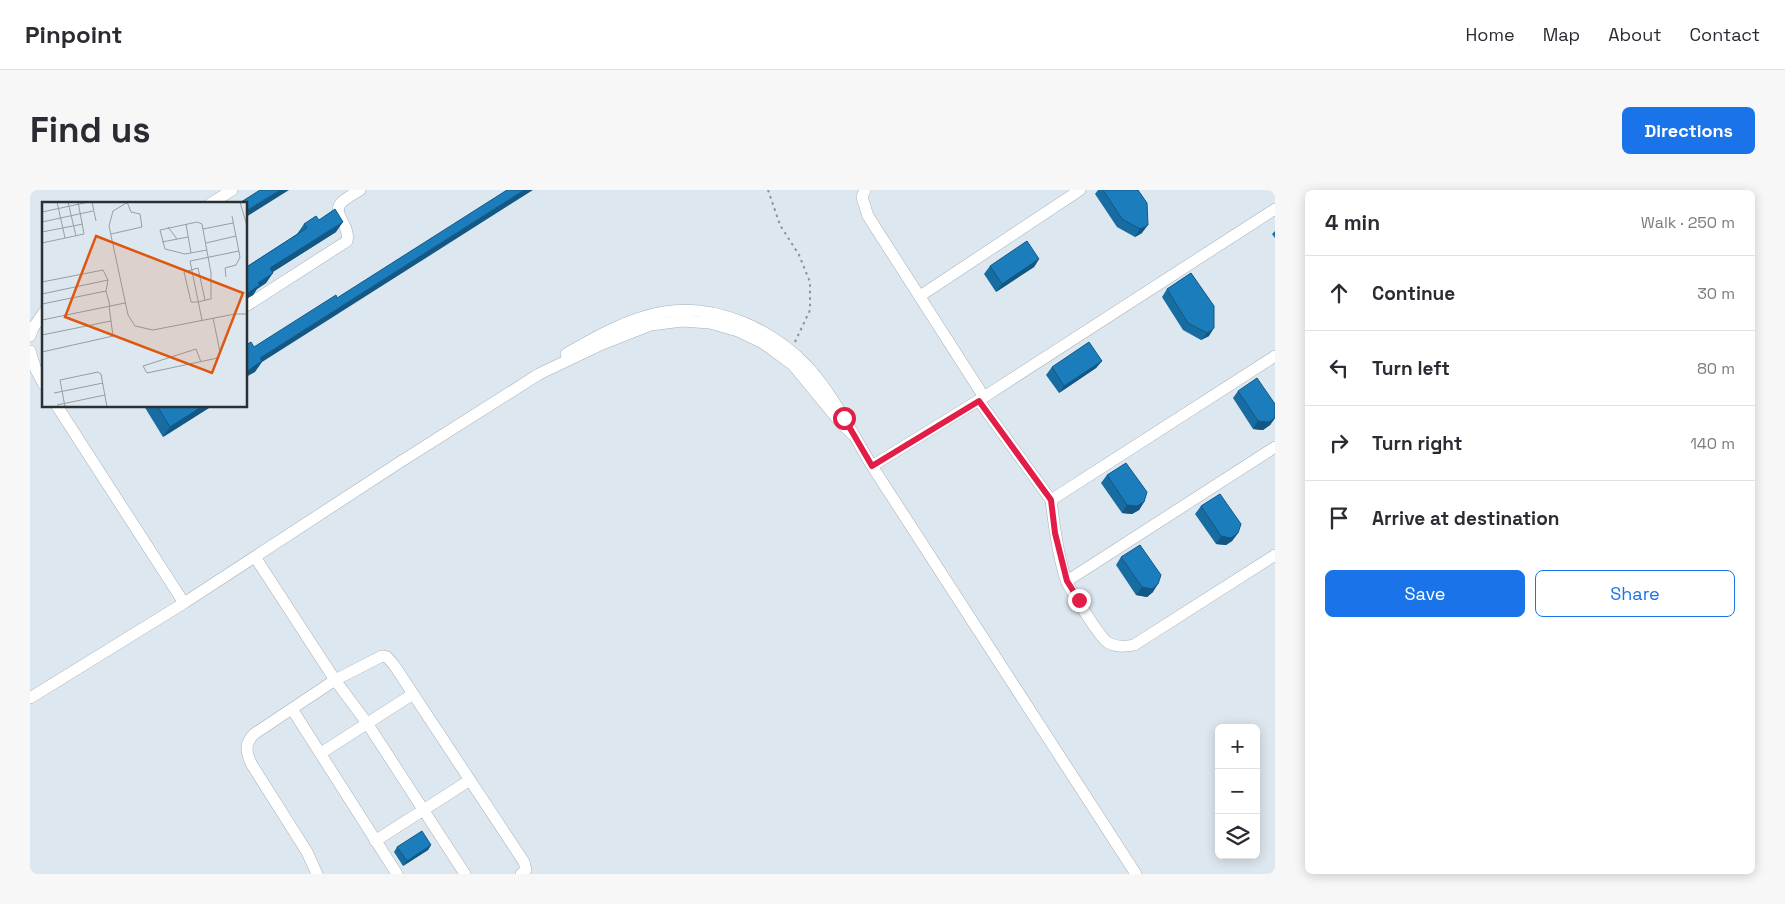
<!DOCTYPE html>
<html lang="en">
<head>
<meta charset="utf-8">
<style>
  body { margin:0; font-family:"Space Grotesk",sans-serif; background:#f7f7f7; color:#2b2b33 }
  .controls { position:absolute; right:15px; bottom:15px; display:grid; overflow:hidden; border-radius:8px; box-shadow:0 2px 12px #0003 }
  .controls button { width:45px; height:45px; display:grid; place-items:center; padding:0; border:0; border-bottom:1px solid #e1e1e2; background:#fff; color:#2b2b33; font:25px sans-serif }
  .stop { position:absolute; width:15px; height:15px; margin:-11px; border:4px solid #e11d48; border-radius:50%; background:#fff }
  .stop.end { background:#e11d48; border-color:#fff; box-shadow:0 1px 5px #0008 }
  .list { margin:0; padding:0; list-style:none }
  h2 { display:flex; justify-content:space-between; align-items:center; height:65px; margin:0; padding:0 20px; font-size:21px }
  h2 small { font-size:16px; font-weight:400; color:#7c7c81 }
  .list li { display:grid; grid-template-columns:32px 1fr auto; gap:15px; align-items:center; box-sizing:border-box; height:75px; padding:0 20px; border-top:1px solid #e1e1e2 }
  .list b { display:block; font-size:19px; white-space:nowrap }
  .list em { font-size:16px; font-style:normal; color:#7c7c81 }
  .actions { display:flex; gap:10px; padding:15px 20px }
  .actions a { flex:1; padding:11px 0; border:1px solid #1a73e8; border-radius:8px; text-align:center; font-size:18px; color:#1a73e8 }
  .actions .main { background:#1a73e8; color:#fff }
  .icon { flex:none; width:28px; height:28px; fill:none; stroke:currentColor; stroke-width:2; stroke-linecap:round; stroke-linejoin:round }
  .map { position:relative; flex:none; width:1245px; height:684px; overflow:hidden; border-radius:8px }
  header { display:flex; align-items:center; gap:30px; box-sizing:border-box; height:70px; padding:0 25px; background:#fff; border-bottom:1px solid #e1e1e2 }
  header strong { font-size:24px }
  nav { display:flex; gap:28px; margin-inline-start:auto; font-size:18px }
  .intro { display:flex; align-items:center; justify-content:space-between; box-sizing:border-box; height:120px; padding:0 30px }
  h1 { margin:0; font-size:35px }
  .button { padding:12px 22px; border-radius:8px; background:#1a73e8; color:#fff; font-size:18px; font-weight:700 }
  main { display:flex; gap:30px; padding:0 30px }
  aside { flex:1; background:#fff; border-radius:8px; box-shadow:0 2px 12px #0003 }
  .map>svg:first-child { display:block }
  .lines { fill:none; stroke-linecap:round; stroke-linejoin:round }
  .minor-casing { stroke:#a7b0b8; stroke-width:12 }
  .path { stroke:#8a9197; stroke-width:2; stroke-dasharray:2.5 4; stroke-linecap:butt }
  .minor { stroke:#fff; stroke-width:11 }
  .wall { fill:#176ca2 }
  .shaded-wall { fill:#135884 }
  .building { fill:#1b7dbc; stroke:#135884 }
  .route { stroke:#e11d48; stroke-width:6 }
  .inset-road { fill:none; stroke:#969ea4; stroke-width:1 }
  .view { fill:#df570e; fill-opacity:0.15; stroke:#df570e; stroke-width:2.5 }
  .inset-edge { fill:none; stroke:#2c3033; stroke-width:2.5 }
</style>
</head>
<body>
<header>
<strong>Pinpoint</strong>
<nav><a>Home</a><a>Map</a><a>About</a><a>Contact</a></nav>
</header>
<div class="intro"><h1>Find us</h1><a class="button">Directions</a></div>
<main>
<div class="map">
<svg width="1245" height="684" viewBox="0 0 1245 684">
  <rect width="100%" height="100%" fill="#dde7ef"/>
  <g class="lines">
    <defs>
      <path id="minor" d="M835,0L832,7L838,26L954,207
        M180,14L202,0
        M890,106L1050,0
        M216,116L317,51C321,34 299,23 313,11C318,7 325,3 330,0
        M0,146L3,138L14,122
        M0,161L6,180L14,195
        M536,164C567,146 599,128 634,122C686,113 742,139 778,177C804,206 822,243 842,276L1106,684
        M949,211L1021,310L1245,166
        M27,216L154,413
        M842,276L954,207L1245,19
        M1021,310C1024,335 1028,367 1036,390C1040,400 1070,447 1077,452C1085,457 1095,457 1104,455L1245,365
        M225,367L305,490L337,533L435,684
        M1037,391L1245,257
        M0,508L154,413L367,274L509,184L570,155L621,135L652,131L680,133L708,141L733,153L763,175L809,231L822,244
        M262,519L367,684
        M291,563L383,504
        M345,651L440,590
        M287,684L277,662L222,575C216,563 214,554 224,544L305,490L352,466L357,467L364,475L494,672L496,680L491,684"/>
    </defs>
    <use href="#minor" class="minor-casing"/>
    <path class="path" d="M738,0L750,35L769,65L780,92V120L765,152"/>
    <use href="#minor" class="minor"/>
  </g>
  <path class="wall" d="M1068,0H1108L1112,43L1105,47L1087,37L1065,4Z
    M289,30L306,42L243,82L236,93L227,99L223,105L216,109V74L218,76L267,44L274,34Z
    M1245,41V48L1242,44Z
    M1009,69L1004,77L966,102L954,84L960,76Z
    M1161,83L1179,146L1171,150L1153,140L1132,107L1137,99Z
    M1072,171L1066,178L1029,203L1016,185L1022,177Z
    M1208,201L1245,228L1240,235L1233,240L1223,239L1203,208Z
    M114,216H182L133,247Z
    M1077,285L1114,312L1109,320L1102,324L1092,323L1071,293Z
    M1171,316L1208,343L1202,351L1196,355L1186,354L1165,324Z
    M1091,367L1123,402L1117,407L1106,405L1086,375Z
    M401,655L398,660L373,676L364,662L367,657Z"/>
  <path class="shaded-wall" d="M250,0H259L216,27V21Z
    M494,0H503L232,172L225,182L216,187V182L230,168Z
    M313,32L306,42L233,88L240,78Z
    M1118,35L1112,43L1105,47L1110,39Z
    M1009,69L1004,77L966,102L972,94Z
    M243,83L236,93L227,99L223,105L216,109V104L228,93Z
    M1184,138L1179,146L1171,150L1177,143Z
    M1072,171L1066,178L1029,203L1034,196Z
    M173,216H182L133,247L140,237Z
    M1245,228L1240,235L1233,240L1223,239L1228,231Z
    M1114,312L1109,320L1102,324L1092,323L1097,315Z
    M1208,343L1202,351L1196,355L1186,354L1191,346Z
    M1128,394L1123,402L1117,407L1106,405L1112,397Z
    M401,655L398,660L373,676L377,671Z"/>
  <path class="building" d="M230,0H250L216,21V14H208Z
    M477,0H494L230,168L232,171L216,182V155L221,152L224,157L306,105L307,108Z
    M1073,0H1108L1117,13L1118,35L1110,39L1092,29Z
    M305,19L313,32L240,78L243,83L228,93L230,95L216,104V74L218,76L277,38L274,34L286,26L289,30Z
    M997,51L1009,69L972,94L960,76Z
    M1161,83L1184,116V138L1177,143L1158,133L1137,99Z
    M1059,152L1072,171L1034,196L1022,177Z
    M1227,188L1245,214V228L1239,232L1228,231L1208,201Z
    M127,216H173L140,237Z
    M1096,273L1117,302L1114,312L1107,316L1097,315L1077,285Z
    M1190,304L1211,334L1208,343L1201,348L1191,346L1171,316Z
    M1110,355L1131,385L1128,394L1122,399L1112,397L1091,367Z
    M392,641L401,655L377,671L367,657Z"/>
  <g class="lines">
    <path class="route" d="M814,228L842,276L949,211L1021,310L1025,343L1037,391L1049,410"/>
  </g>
  <g transform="translate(12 12)">
    <rect width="205" height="205" fill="#dde7ef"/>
    <path class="inset-road" d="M15,0L23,36M26,0L34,34M50,0L54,19M86,0L71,9L67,24L86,113L93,124L111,128L193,112H205M198,0L205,24M0,10L47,0M0,20L51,9M144,22L149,51M126,25L135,37M161,27L191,21M0,30L41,22M69,32L100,25L98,12L89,10L85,0M120,40L146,35M0,41L42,32L36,0M164,41L194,34M184,75L183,66L194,63L198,55L190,14M0,80L61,68L66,78L64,89M0,92L66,78M163,98L156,66L142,70L149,100H156L168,97H169V71L160,22L155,20L118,28L123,47L143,52L165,48M0,102L64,89L68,104M0,118L83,101M160,118L148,59L197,49M0,133L69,119M0,150L71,134L67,104M159,160L154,147L101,164L105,171L171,157L175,156L178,150L171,116M12,191L61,181M15,203L63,193M23,205L18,178L56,170L59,172L65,205"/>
    <path class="view" d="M54,34L201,91L170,171L23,115Z"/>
    <rect width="205" height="205" class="inset-edge"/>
  </g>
</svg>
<div class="controls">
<button>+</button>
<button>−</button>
<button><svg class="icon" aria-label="layers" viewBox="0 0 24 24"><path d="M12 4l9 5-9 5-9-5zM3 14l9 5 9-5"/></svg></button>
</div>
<div class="stop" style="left:814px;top:228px"></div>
<div class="stop end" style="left:1049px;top:410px"></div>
</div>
<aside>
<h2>4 min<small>Walk · 250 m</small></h2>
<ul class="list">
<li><svg class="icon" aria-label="ahead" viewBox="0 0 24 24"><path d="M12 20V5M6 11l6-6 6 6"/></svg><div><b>Continue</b></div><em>30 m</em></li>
<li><svg class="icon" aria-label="left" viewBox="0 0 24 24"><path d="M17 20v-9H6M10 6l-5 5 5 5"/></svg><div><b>Turn left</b></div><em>80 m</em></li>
<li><svg class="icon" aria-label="right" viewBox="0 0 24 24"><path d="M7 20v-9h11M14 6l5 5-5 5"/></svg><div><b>Turn right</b></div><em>140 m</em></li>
<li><svg class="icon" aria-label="arrive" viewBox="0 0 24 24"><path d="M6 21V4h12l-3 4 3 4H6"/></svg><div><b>Arrive at destination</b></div></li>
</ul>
<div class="actions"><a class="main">Save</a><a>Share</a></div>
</aside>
</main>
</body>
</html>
